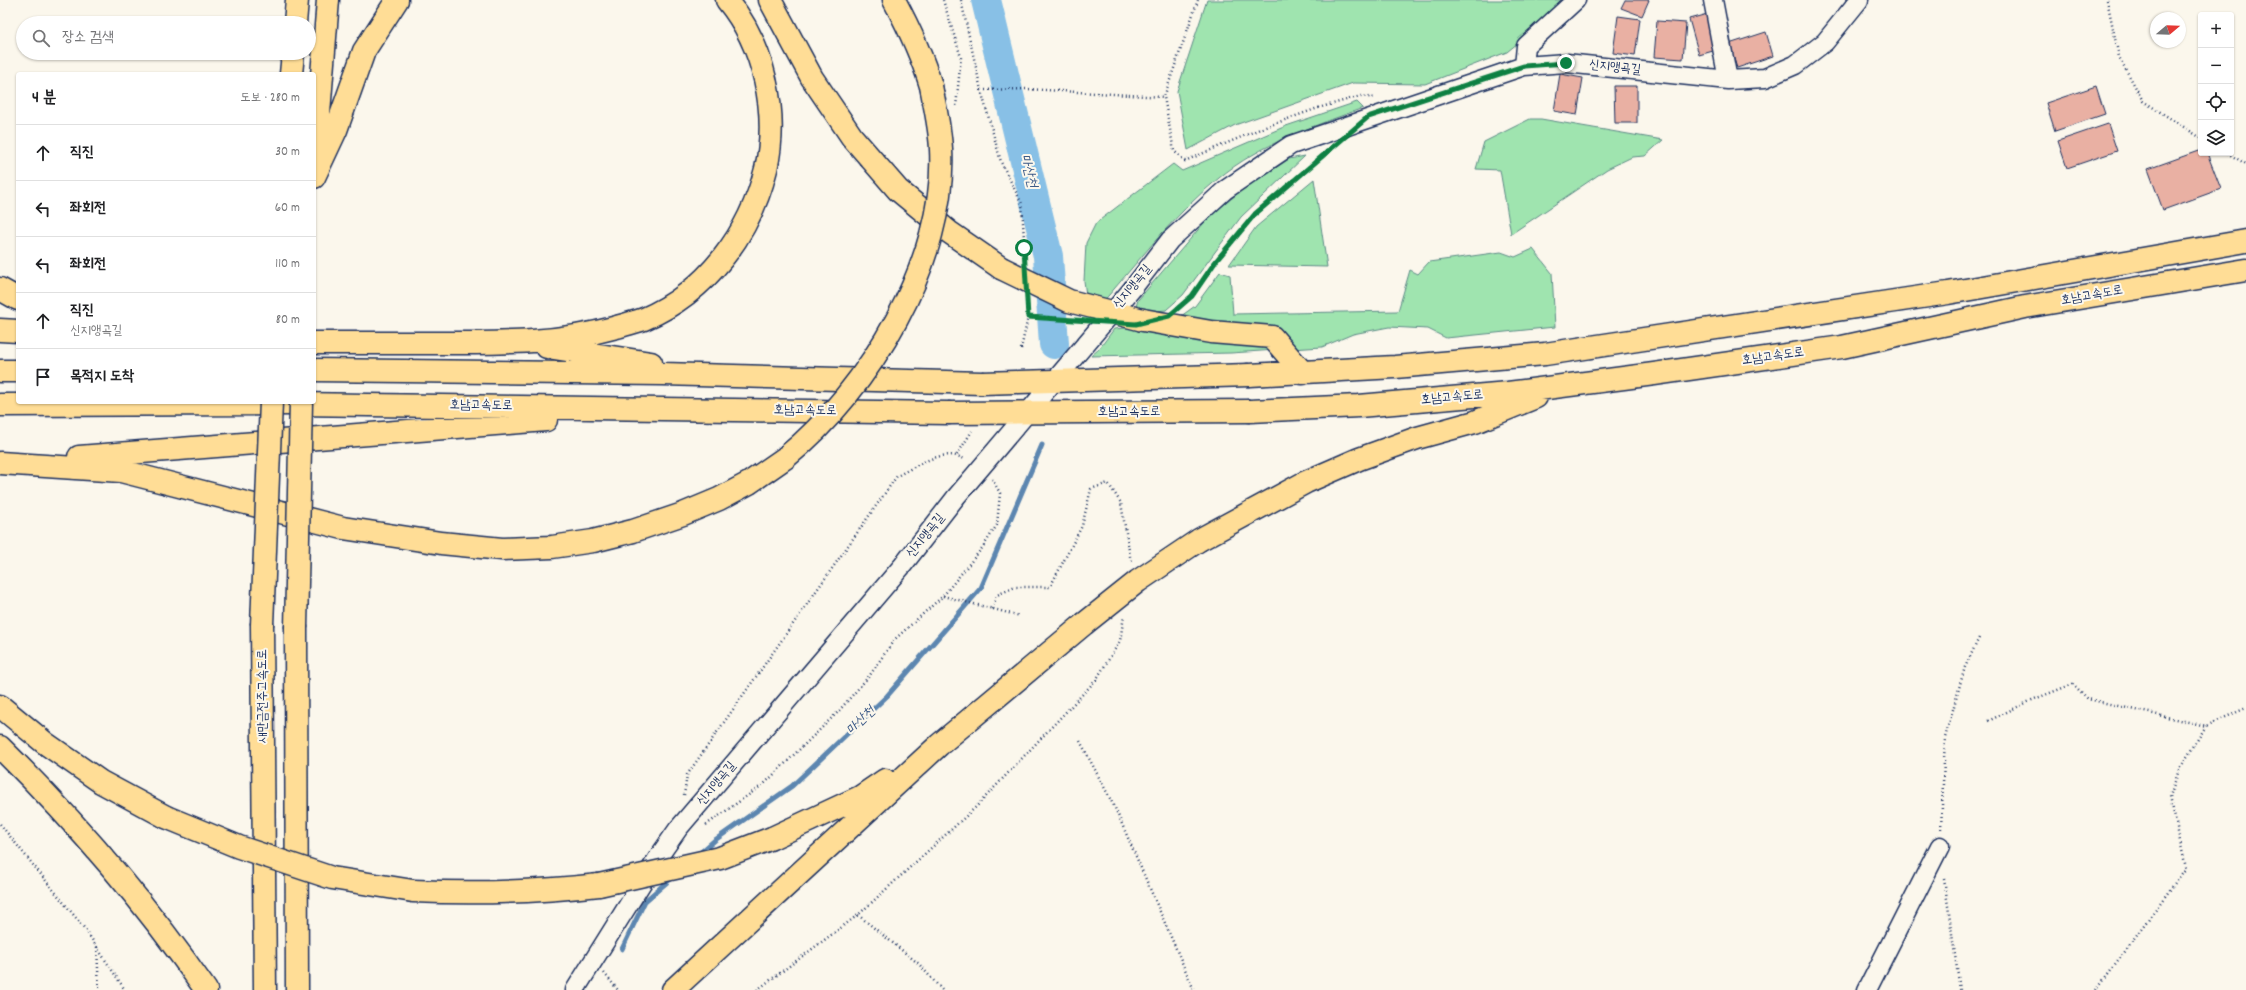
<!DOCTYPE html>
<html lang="ko">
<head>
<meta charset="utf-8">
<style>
  body { margin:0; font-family:Dekko,"Poor Story",sans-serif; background:#f2f2f2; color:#202124 }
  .controls { position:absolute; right:12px; top:12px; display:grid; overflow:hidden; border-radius:4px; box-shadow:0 1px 3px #0004 }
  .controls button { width:36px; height:36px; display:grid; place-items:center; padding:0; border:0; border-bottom:1px solid #e0e0e0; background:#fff; color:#202124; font:20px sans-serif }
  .compass { position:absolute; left:2150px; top:12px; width:36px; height:36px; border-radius:50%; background:#fff; box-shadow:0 1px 3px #0004; rotate:71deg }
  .stop { position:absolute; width:12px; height:12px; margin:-9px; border:3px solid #0b8043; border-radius:50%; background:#fff }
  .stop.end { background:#0b8043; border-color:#fff; box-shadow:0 1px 4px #0008 }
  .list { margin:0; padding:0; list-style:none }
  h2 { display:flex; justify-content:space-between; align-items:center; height:52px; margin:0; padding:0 16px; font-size:17px }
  h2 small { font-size:13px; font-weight:400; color:#757577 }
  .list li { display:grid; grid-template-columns:26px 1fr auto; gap:12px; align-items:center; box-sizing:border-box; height:56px; padding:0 16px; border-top:1px solid #e0e0e0 }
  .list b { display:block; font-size:15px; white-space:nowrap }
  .list p { margin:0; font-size:13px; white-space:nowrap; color:#757577 }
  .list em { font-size:13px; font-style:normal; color:#757577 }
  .icon { flex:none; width:22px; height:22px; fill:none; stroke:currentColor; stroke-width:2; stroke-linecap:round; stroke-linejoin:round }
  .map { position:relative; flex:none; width:2246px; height:990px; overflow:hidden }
  .search { position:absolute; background:#fff; box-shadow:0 1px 3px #0004; left:16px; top:16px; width:300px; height:44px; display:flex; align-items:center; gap:10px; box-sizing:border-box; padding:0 14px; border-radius:22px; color:#757577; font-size:15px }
  .panel { position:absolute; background:#fff; box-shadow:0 1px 3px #0004; left:16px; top:72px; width:300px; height:332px; border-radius:4px }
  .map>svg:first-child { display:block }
  .green { fill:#9fe4af; stroke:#5d8a86 }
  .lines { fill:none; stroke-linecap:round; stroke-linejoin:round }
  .stream { stroke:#5c86b0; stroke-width:5 }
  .river { stroke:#88c0e6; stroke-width:30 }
  .building { fill:#e9b0a3; stroke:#1b2f5e }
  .minor-casing { stroke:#1b2f5e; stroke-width:21 }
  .highway-casing { stroke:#1b2f5e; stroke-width:25 }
  .path { stroke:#1b2f5e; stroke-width:2.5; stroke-dasharray:1 3; stroke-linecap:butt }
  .minor { stroke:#fbf7ec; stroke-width:18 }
  .highway { stroke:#ffdd96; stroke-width:22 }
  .minor-bridge-casing { stroke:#1b2f5e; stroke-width:21; stroke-linecap:butt }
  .highway-bridge-casing { stroke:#1b2f5e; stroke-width:25; stroke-linecap:butt }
  .minor-bridge { stroke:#fbf7ec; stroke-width:18 }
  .highway-bridge { stroke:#ffdd96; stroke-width:22 }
  .route { stroke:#0b8043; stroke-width:5 }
  .labels { text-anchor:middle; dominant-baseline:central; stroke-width:4; stroke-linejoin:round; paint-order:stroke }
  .street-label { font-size:13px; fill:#1b2f5e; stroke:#fbf7ec }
  .water-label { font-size:14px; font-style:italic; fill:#3c5a87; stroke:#fbf7ec }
</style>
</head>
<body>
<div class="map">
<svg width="2246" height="990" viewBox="0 0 2246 990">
  <rect width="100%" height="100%" fill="#fbf7ec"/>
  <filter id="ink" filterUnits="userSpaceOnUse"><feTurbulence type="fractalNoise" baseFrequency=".025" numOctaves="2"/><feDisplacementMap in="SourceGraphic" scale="8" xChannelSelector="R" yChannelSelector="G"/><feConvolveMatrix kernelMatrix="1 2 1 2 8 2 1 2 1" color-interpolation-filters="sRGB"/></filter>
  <g filter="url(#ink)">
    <path class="green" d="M1207,0H1570L1507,52L1425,84L1353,83L1235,125L1188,150L1177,91Z
      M1357,102L1363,108C1314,126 1260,144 1219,178C1172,216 1135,266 1095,311L1088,309L1084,281L1086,243L1096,223L1173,164L1182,171L1286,126Z
      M1530,119H1541L1663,140L1645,156L1632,157L1607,169L1511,234L1500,170L1476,169L1484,142Z
      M1305,156L1241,217L1183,295L1166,310L1134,313L1138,300L1209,217L1243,189L1289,159Z
      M1314,179L1327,267L1229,265L1256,227Z
      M1533,249L1552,273L1555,327L1446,338L1428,329L1389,327L1353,334L1322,347L1231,353L1091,356L1099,349L1114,329L1170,324L1195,306L1220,272L1230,275L1233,314L1398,311L1410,270L1418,274L1429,262L1501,252L1515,257Z"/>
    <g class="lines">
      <path class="stream" d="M699,854L715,840L792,786L887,696L981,588L1042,445
        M622,949L645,901L674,876"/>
      <path class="river" d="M986,0L1048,256L1054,344"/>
    </g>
    <path class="building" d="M1625,0H1649L1642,16L1621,8Z
      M1711,13L1720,49L1699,55L1689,19Z
      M1618,16L1640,19L1635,56L1613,53Z
      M1657,21L1686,23L1683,59L1654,57Z
      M1766,32L1773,56L1737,68L1729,44Z
      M1560,74L1583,78L1577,115L1554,111Z
      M1614,86H1637V123H1615Z
      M2096,86L2105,114L2055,131L2046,103Z
      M2108,124L2117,151L2067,168L2058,141Z
      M2201,150V153H2207L2221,189L2163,210L2148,169Z"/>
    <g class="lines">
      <defs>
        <path id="minor" d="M1713,0L1728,80
          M1524,66L1526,46L1576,0
          M1133,288L1170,240L1225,190L1291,145L1524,66L1566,63L1728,80L1765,78L1795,65L1825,42L1859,0
          M575,990L657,859L678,829L903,565L956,497
          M1867,990L1940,846"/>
        <path id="highway" d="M770,0L812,78L852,137L898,190L949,232L1001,268
          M894,0C909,28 922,56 931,86
          M295,23L297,0
          M291,74L293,53
          M315,163L328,0
          M314,177L336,130L364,51L397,0
          M0,289L18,299
          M1143,320L1211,332L1272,337L1303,373
          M0,330L18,331
          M314,343C358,343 402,343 446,343C506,343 559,343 617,327C626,324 636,322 644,319C707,292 750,234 766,169C779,112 764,45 727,0
          M547,347L651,363
          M314,370L663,374L982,383
          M0,371H18
          M1249,375L1395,367L1545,354L1948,293L2246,241
          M0,405L296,404L948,413
          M1250,411L1359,406L1508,393L1654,374L1842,347L2025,307L2246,270
          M79,457L546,420
          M0,463L121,471L343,528L441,543L502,549L552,547L593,541L633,531L683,514L719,499L749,483L785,458
          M1199,540L1306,482L1359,459L1417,438L1475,422L1536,397
          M262,625L265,990
          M296,628L297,990
          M0,706L45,743L101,782L166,817
          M0,747C76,822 145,902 206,990
          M772,838L860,797L885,780
          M413,891C475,894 537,892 599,885
          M673,990L939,745L1084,624"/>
      </defs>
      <use href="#minor" class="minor-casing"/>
      <use href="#highway" class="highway-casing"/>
      <path class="path" d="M943,0L961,57L956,107
        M961,0L981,90L1001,162L1022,204L1025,258
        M1198,0L1164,97L1174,151L1185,161L1260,129L1318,108L1361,96L1375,98
        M2107,0L2119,57L2143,101L2201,138
        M981,90L1027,89L1164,97
        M2227,153L2246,164
        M1027,301L1028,317L1059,318
        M1179,307L1192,296L1216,261L1255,214L1328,151
        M1021,349L1028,317
        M957,455L972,431
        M943,596L1020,616
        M992,609L997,595L1015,587H1050L1082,526L1091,489L1108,483L1121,503L1131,562
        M1988,721L2032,700L2073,684L2088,699L2206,726L2246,708
        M1080,741L1115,808L1194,990
        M684,795L687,775L897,476C917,466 944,446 966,460
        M0,824L85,929L125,990
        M706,825L764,784L837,713L870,675L894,640L943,596L983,547L997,525L1000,493L992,479
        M1941,829L1945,738L1965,667L1979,638
        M1944,878L1960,990
        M858,915L919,964L942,990
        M97,947L99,990
        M604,973L618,990
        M757,990L858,915L976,807L1096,680L1120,641L1124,616
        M2096,990L2186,868L2170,796L2179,770L2206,726"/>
      <use href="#minor" class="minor"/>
      <use href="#highway" class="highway"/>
      <defs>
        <path id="minor-bridge" d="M956,497L1133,288"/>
        <path id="highway-bridge" d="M1001,268L1069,301L1143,320
          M982,383L1249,375
          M948,413L1250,411
          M785,458C869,390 947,260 941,149C940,128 935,107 931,86
          M1084,624L1138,581L1199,540
          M262,625L271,402
          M296,628L301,402
          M166,817L239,847L332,878L413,891
          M599,885L720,858L772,838"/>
      </defs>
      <use href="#minor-bridge" class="minor-bridge-casing"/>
      <use href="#highway-bridge" class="highway-bridge-casing"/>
      <use href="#minor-bridge" class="minor-bridge"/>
      <use href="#highway-bridge" class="highway-bridge"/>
    </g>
  </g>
  <g class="lines" filter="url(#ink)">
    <path class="route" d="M1024,248L1028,317L1136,324L1169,316L1192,296L1216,261L1255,214L1368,117L1524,66L1566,63"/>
  </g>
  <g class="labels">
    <g class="street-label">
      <text transform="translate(1615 68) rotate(6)">신지앵곡길</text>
      <text transform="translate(1133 287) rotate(-51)">신지앵곡길</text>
      <text transform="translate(2092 296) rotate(-10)">호남고속도로</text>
      <text transform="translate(1773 357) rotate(-8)">호남고속도로</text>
      <text transform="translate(1452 398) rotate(-5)">호남고속도로</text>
      <text transform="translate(481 406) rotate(1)">호남고속도로</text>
      <text transform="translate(805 411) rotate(1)">호남고속도로</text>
      <text x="1129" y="412">호남고속도로</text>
      <text transform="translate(926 536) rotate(-51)">신지앵곡길</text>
      <text transform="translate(263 696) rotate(-90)">새만금전주고속도로</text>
      <text transform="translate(717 784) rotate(-50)">신지앵곡길</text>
    </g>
    <g class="water-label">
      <text transform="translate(1028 171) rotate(76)">마산천</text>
      <text transform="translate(861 721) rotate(-44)">마산천</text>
    </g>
  </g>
</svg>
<div class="controls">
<button>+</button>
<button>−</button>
<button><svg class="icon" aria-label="locate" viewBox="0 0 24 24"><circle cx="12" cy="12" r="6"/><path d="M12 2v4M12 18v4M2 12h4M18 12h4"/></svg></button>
<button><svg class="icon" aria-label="layers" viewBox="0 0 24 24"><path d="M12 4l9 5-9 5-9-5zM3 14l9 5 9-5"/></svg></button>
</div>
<svg class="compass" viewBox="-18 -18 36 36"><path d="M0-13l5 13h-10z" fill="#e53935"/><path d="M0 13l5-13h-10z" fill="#757577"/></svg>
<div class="stop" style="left:1024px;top:248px"></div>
<div class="stop end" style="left:1566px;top:63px"></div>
<div class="search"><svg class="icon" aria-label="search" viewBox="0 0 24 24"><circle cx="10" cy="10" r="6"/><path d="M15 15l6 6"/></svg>장소 검색</div>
<section class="panel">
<h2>4 분<small>도보 · 280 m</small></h2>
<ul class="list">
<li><svg class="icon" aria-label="ahead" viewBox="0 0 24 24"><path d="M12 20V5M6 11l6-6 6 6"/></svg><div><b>직진</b></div><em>30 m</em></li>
<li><svg class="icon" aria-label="left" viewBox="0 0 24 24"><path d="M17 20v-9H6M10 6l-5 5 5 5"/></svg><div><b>좌회전</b></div><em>60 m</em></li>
<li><svg class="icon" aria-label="left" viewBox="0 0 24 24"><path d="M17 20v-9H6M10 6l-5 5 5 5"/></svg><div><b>좌회전</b></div><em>110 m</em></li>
<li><svg class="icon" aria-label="ahead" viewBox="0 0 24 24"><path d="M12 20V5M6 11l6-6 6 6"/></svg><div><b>직진</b><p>신지앵곡길</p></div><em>80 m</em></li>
<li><svg class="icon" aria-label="arrive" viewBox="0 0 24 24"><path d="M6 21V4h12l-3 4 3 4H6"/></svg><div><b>목적지 도착</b></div></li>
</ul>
</section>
</div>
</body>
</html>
